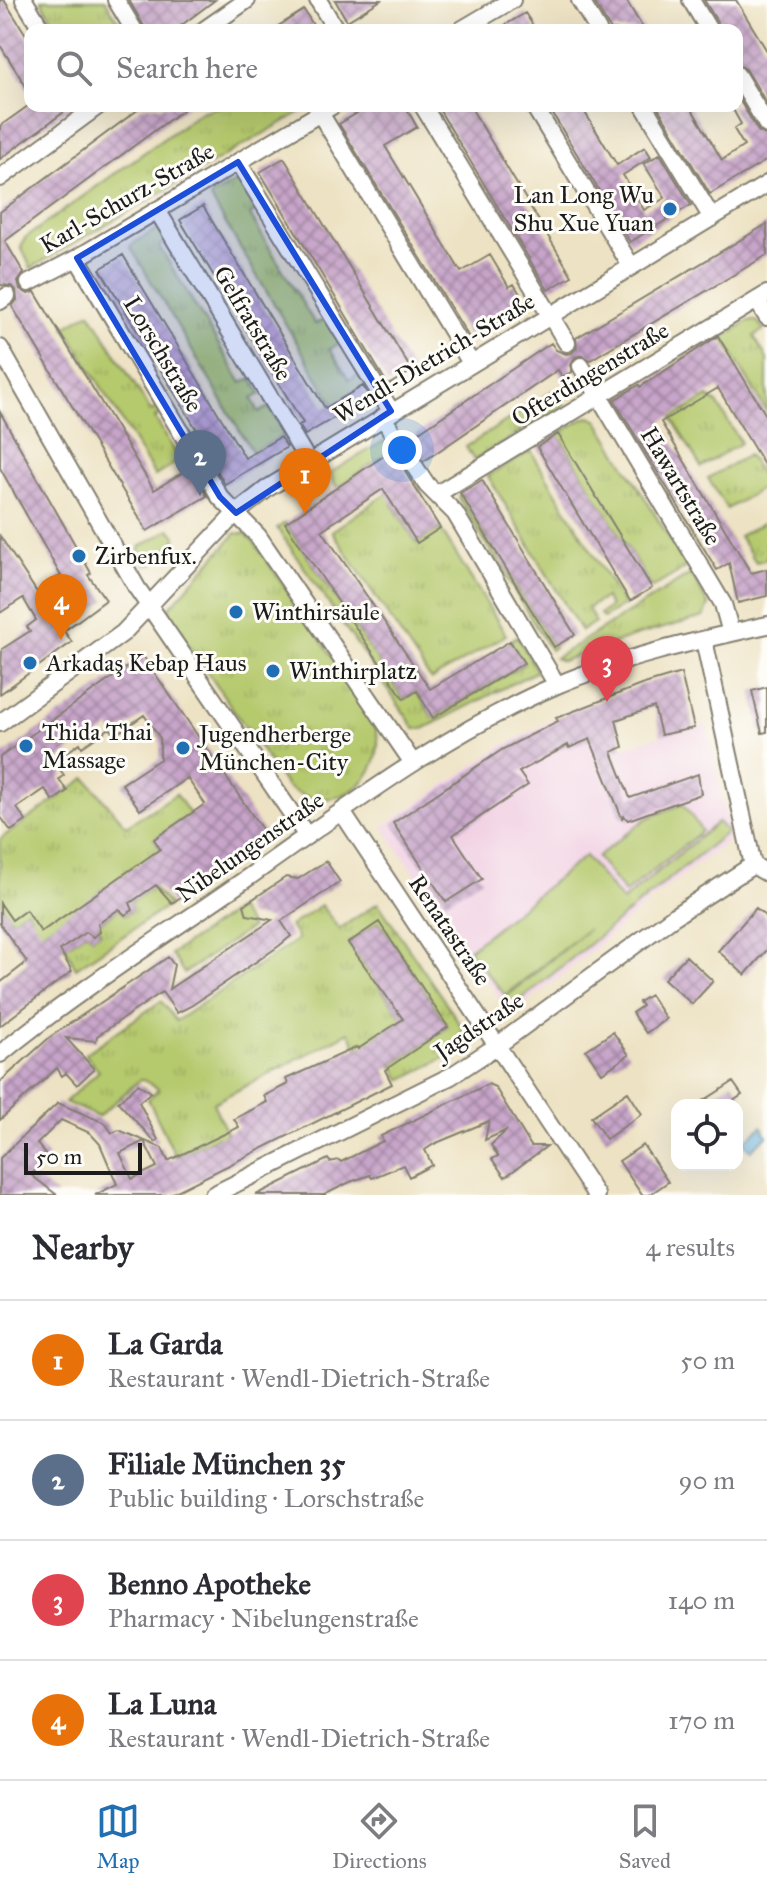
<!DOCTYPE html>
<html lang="en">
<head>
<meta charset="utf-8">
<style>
  body { margin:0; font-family:"IM FELL Great Primer",serif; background:#f2f2f3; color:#2b2b33 }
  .controls { position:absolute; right:24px; bottom:24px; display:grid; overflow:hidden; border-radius:16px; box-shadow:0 8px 32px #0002 }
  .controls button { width:72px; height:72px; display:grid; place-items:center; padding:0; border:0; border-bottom:2px solid #e1e1e2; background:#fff; color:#2b2b33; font:40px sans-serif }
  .scale { position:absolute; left:24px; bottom:20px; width:118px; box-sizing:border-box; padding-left:8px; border:4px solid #1c1c1c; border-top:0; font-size:22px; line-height:28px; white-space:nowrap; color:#1c1c1c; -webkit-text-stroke:6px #fdfcf7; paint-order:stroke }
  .you { position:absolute; left:402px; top:450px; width:28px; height:28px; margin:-20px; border:6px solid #fff; border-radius:50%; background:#1a73e8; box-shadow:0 0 0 12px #1a73e833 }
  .badge { display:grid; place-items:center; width:52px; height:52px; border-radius:50%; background:#1f6fb2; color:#fff; font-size:26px; font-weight:700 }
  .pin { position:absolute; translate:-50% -66px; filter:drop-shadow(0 2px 4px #0008) }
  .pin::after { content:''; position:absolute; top:42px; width:28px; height:24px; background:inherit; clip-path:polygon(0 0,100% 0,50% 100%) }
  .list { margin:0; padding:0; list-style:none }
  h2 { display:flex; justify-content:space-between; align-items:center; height:104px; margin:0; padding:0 32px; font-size:34px }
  h2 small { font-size:26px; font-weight:400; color:#7c7c81 }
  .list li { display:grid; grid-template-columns:52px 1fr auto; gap:24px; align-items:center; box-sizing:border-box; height:120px; padding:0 32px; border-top:2px solid #e1e1e2 }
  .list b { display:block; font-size:30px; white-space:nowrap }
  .list p { margin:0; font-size:26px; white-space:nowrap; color:#7c7c81 }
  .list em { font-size:26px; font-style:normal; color:#7c7c81 }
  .icon { flex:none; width:44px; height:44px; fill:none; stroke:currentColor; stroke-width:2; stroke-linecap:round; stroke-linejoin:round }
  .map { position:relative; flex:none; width:767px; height:1195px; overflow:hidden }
  .search { position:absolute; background:#fff; box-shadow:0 8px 32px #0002; left:24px; right:24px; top:24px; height:88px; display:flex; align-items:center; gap:20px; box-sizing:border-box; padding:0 28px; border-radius:16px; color:#7c7c81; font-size:30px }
  .sheet { height:584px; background:#fff }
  nav { display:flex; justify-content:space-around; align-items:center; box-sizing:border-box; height:112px; border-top:2px solid #e1e1e2; background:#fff; font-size:22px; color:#7c7c81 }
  nav a { display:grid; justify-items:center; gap:4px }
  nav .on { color:#1f6fb2 }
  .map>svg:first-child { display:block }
  .built { fill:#f1d0e3 }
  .grass { fill:url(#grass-tufts); stroke:#687244; stroke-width:2 }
  .garden { fill:#b5c96d; stroke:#687244; stroke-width:2 }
  .water { fill:#6bb9e5; stroke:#446a80; stroke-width:2 }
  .building { fill:url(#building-cross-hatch); fill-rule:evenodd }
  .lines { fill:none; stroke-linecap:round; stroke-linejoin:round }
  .minor-tunnel { stroke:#c3baa2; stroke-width:16; stroke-dasharray:16 8; stroke-linecap:butt }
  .minor-casing { stroke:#847f70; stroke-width:20 }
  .minor { stroke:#fff; stroke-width:16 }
  .marked { fill:#1d4ed8; fill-opacity:0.2; stroke:#1d4ed8; stroke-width:6; stroke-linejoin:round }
  .poi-dot { fill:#1f6fb2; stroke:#fdfcf7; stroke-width:3 }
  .labels { text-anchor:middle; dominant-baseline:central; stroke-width:6; stroke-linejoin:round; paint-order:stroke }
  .poi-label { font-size:24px; fill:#1c1c1c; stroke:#fdfcf7; text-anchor:start }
  .street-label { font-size:24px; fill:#1c1c1c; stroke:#fdfcf7 }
</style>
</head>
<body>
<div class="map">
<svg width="767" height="1195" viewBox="0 0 767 1195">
  <defs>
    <pattern id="grass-tufts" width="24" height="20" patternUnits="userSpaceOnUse" patternTransform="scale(2)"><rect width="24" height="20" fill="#b5c96d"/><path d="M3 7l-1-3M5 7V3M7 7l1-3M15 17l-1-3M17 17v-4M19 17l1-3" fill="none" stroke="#9bac5e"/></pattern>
    <pattern id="building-cross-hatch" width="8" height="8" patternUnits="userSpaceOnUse" patternTransform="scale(2)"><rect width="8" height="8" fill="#c7a4c9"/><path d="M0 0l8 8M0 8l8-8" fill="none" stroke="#a185a2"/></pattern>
  </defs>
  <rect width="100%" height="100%" fill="#fdfcf7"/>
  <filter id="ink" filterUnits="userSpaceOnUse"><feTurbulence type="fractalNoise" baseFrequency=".0125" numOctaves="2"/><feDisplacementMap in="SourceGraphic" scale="16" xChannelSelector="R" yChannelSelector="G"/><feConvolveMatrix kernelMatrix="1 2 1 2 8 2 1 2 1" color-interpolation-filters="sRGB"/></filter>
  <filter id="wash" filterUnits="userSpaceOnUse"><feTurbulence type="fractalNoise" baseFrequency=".006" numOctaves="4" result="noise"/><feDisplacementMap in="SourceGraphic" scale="32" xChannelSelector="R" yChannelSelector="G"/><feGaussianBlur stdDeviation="1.8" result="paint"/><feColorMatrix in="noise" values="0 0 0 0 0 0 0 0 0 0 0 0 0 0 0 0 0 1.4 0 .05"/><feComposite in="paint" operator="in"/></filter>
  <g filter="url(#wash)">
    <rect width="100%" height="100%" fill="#ede2c3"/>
    <path class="built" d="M592,703L612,752L661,735L706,725L731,839L657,895L558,979L510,1014L383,827L499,748L556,718Z"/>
    <path class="grass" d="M41,0H105L124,30H59Z
      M220,106H311L31,268L21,247L25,238L201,112Z
      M241,179L259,209L250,215L315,324L325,319L340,343L330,349L349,380L359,374L365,384L343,398L349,409L340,415L210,197Z
      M160,227L168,240L159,246L242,383L251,378L261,394L252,399L259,412L269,407L285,434L253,453L130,246Z
      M90,312L151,411L159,406L163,412L155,418L180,460L155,476L65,327Z
      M748,321H757L764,330L754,336L767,359V412L723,338Z
      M554,390L565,405L474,460L466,447Z
      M708,397L717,403L741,443L701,467L672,418Z
      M591,417L598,421L687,567L652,588L558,434L585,418Z
      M384,441L392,450L337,488L330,473Z
      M531,451L624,605L603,618L600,614L610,607L605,598L588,608L595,622L581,631L488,476Z
      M748,455L767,485L727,509L708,478Z
      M409,478L393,506L417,543L440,528L506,635L431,680L332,531Z
      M460,493L554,647L550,650L459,499Z
      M767,521V559L756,562L739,536Z
      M285,523L404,699L416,691L433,718L524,664L510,641L517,636L537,671L423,729H415L277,528Z
      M170,529L176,536V540L153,564L146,565L139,550L141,546Z
      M236,533L246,534L254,542L365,705C372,718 379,731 378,746C374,794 322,814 286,786L170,618L169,608Z
      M691,574L709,605L704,617L638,635L562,661L555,658Z
      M86,778L126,826L176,794L190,814L154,839L162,851L35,937L25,927L31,917L26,910L12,920L0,903V839Z
      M152,887L169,905L76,968L65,947L86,932L93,937L100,932L98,924L119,909L125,915L132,910L130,903Z
      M378,903L471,1040L441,1060L401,1080L393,1065L448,1027L379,922L348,943L403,1019L375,1038L364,1062L349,1032L213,1103L229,1138L217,1137L176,1157L148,1099L159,1089L141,1079L98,1117L65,1102L99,1071L85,1054L161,1001L176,1021L298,939L290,926L321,905L339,929Z
      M238,909L251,928L184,973L171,954Z"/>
    <path class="garden" d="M683,804L702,831L625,893L597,857L647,818Z
      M718,822L727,832L512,1007L505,998L588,929L505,995L468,950L585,856L622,901Z"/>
    <path class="water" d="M762,1126L767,1136L751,1150L744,1142Z"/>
    <g id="blocks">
      <path class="building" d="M0,0H4L30,41V93L0,45Z
        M129,0H215L175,30H146Z
        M335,0H381L347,21Z
        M593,0H626L644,30H611Z
        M704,0H736L767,51V104L746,69L737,64V30H722Z
        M304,10L316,30H272Z
        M525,13L536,30H497Z
        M737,96L758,131L767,136V160L710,194L657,106H690L722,160L744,146L734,129L741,124L731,106H737Z
        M28,106H72L0,159V126Z
        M143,106H188L5,241L24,273L18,282L20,289L28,294L35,292L154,490L190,468L207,496L147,531L12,306L17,300L16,290L11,286L0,285V212Z
        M369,106H405L417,127L385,146L461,272L490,255L509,287L514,284L526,304L470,339L339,124Z
        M437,106H470L572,276L548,290Z
        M548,106H581L617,165L645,147L651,157L623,175L644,210L665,198L644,164L660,154L691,205L630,242Z
        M284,158L412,371L388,385L260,172Z
        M203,206L325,408L363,386L369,397L305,435L299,425L303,423L180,220Z
        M767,224V255L590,360L582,355L575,357L570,365L572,372L562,377L558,370L424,461L415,456L408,458L404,467L406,473L440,528L417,543L383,489L322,530L430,689L510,641L524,663L433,718L417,691L404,699L285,523L391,451L399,456L406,454L411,446L409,439L551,343L556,350L566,354L572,353L577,348L576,338Z
        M123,255L245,458L280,437L287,447L225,484L209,457L212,455L100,269Z
        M718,336L767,417V470L718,388L661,422L751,573L767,569V596L738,603L729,563L717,570L614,400L639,385L640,387Z
        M0,412L91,573L88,575L106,600L64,631L72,642L0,694L2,649L30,631L27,627L36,620L23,598L0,613V536L46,606L66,592L57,578L61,576L0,468Z
        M558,434L652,588L630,601L537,447Z
        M482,480L575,635L554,647L460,493Z
        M143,656L268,838L172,903L156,885L130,903L133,910L125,915L119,909L98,924L100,932L93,937L86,932L76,939L60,950L72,971L0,1026V983L27,962L0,924V903L12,920L26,910L41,932L160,849L154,839L205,804L187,778L140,810L122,784L160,759V738L144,715L115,735L110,728L82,747L80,743L54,762L64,775L59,779L67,791L53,801L45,789L17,808L26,821L11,831L0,816V757Z
        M681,673L694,728L661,735L654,707L616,720L623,747L612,752L630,798L698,774L701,794L628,820L624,816L622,818L590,739L569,748L568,745L519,772L528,785L453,835L482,879L446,902L393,823L503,749L558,721L556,718L641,685Z
        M767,687V732L762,733L752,691Z
        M326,861L340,882L281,921L291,936L279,946L191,1006L177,1013L162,992L97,1036L96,1041L66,1038L94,1069L77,1085L66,1073L62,1076L57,1068L0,1120V1082L50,1037L168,957L174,965L169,989L272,920L247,915L244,905L286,877L298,879Z
        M756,908L767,918V950L745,975L718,951Z
        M379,922L448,1027L385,1070L392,1084L169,1195H95L117,1184L100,1144L90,1133L61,1120L37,1144L48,1157L31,1175L57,1195H0V1158L58,1103L105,1123L112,1133L119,1130L162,1148L168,1161L239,1127L234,1119L267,1102L264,1096L288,1084L286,1079L357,1047L358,1049L403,1019L348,943ZM144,1141L157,1167L132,1179L120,1153Z
        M686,956L713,981L692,1004L664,979Z
        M650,995L666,1019L646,1033L632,1013L642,1006L639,1002Z
        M613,1032L629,1055L602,1073L586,1050Z
        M733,1082L742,1095L727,1105H697Z
        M138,1084L151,1092L139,1102L158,1140L155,1142L118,1102Z
        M488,1084L495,1087L501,1097L531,1146H547L505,1177L492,1159L498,1156L491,1145L507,1130L485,1140L489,1121L434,1144L425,1150L432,1165L409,1177L403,1165L372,1178L370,1175L350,1182L324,1195H256L328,1159L330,1162L339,1160L341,1162L383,1141L381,1136Z
        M628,1092L642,1114L606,1139L591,1117Z
        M643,1145L668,1182L649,1195H642L619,1161Z"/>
    </g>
  </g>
  <g filter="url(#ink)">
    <use href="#blocks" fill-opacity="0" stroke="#847f70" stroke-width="2"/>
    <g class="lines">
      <path class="minor-tunnel" d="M400,445L415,467"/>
      <defs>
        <path id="minor" d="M24,0L42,30
          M116,0L134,30
          M318,0L336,30
          M580,0L598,30
          M691,0L709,30
          M204,30L247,0
          M461,30L512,0
          M737,75L767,125
          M423,106L567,343
          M534,106L631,266
          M644,106L712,218
          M320,113L471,363
          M238,162L391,411
          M0,178L98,106
          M157,210L308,461
          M77,258L220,497L258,536L413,763
          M29,283L77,258L332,106
          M757,300L767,317
          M0,301L7,296
          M0,348L137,588L307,836
          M581,366L723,604L731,633
          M383,417L400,445
          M415,467L427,485L455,513L557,685
          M437,494L767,294
          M704,640L753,865
          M0,723L123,633L236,513L268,488L767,184
          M342,812L596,1195
          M753,865L767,873
          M0,1054C77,991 161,938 243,881C343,811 443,734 557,685C623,657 696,641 767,625
          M213,1195L451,1076L498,1045L673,917L753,865"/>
      </defs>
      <use href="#minor" class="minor-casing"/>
      <use href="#minor" class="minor"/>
    </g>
  </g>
  <path class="marked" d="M238,162L391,411L236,513L220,497L77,258Z"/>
  <g class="poi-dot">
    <circle cx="670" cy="209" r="8"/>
    <circle cx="79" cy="556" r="8"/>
    <circle cx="236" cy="612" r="8"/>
    <circle cx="30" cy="663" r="8"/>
    <circle cx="273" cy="671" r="8"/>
    <circle cx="26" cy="746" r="8"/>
    <circle cx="183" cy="748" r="8"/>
  </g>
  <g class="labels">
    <g class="poi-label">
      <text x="654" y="195" text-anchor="end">Lan Long Wu<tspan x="654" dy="28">Shu Xue Yuan</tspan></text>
      <text x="95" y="556">Zirbenfux.</text>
      <text x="252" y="612">Winthirsäule</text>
      <text x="46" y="663">Arkadaş Kebap Haus</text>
      <text x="289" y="671">Winthirplatz</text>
      <text x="42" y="732">Thida Thai<tspan x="42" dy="28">Massage</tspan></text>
      <text x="199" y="734">Jugendherberge<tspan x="199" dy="28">München-City</tspan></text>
    </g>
    <g class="street-label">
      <text transform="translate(127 198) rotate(-30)">Karl-Schurz-Straße</text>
      <text transform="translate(253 323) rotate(59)">Gelfratstraße</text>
      <text transform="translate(163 354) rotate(59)">Lorschstraße</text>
      <text transform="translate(434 358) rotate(-31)">Wendl-Dietrich-Straße</text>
      <text transform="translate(590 374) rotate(-31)">Ofterdingenstraße</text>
      <text transform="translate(681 486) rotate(59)">Hawartstraße</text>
      <text transform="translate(250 847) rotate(-35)">Nibelungenstraße</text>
      <text transform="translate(450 930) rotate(56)">Renatastraße</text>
      <text transform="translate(479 1026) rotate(-34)">Jagdstraße</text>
    </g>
  </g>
</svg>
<div class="controls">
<button><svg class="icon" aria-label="locate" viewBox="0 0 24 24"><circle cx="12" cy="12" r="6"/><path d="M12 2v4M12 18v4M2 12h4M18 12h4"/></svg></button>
</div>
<div class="scale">50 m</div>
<div class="you"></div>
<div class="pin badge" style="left:305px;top:514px;background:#e8710a">1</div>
<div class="pin badge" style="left:200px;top:496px;background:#5c6f8a">2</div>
<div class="pin badge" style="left:607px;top:702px;background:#e0444e">3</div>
<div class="pin badge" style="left:61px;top:640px;background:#e8710a">4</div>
<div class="search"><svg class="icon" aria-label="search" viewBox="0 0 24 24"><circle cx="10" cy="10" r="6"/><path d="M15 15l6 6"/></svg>Search here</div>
</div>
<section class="sheet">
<h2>Nearby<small>4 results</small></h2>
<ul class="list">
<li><span class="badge" style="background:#e8710a">1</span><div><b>La Garda</b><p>Restaurant · Wendl-Dietrich-Straße</p></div><em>50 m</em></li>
<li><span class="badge" style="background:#5c6f8a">2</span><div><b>Filiale München 35</b><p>Public building · Lorschstraße</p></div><em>90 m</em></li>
<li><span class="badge" style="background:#e0444e">3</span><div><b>Benno Apotheke</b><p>Pharmacy · Nibelungenstraße</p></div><em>140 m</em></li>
<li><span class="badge" style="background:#e8710a">4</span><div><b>La Luna</b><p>Restaurant · Wendl-Dietrich-Straße</p></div><em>170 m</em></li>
</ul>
</section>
<nav>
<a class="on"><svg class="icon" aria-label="map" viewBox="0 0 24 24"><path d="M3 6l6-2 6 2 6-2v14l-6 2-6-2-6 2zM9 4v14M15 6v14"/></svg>Map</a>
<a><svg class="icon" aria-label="directions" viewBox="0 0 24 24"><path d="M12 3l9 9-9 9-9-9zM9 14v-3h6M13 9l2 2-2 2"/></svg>Directions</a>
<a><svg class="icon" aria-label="saved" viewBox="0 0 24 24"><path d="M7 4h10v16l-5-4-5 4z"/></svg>Saved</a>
</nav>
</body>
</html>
